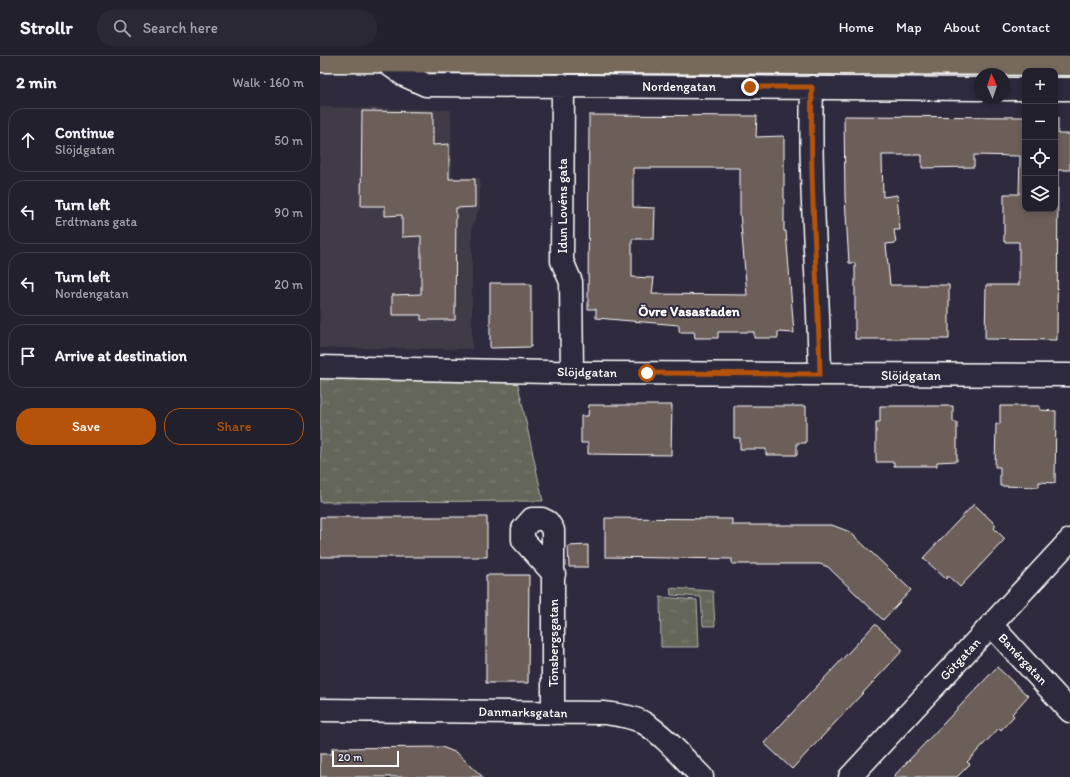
<!DOCTYPE html>
<html lang="en">
<head>
<meta charset="utf-8">
<style>
  body { margin:0; font-family:Itim,sans-serif; background:#2b2836; color:#f1f3f6 }
  .controls { position:absolute; right:12px; top:12px; display:grid; overflow:hidden; border-radius:8px; box-shadow:0 2px 6px #0003 }
  .controls button { width:36px; height:36px; display:grid; place-items:center; padding:0; border:0; border-bottom:1px solid #403e4a; background:#23202e; color:#f1f3f6; font:20px sans-serif }
  .compass { position:absolute; left:654px; top:12px; width:36px; height:36px; border-radius:50%; background:#23202e; box-shadow:0 2px 6px #0003; rotate:357deg }
  .scale { position:absolute; left:12px; bottom:10px; width:67px; box-sizing:border-box; padding-left:4px; border:2px solid #fff; border-top:0; font-size:11px; line-height:14px; white-space:nowrap; color:#fff; -webkit-text-stroke:3px #2f2a3d; paint-order:stroke }
  .stop { position:absolute; width:12px; height:12px; margin:-9px; border:3px solid #b45309; border-radius:50%; background:#fff }
  .stop.end { background:#b45309; border-color:#fff; box-shadow:0 1px 4px #0008 }
  .list { margin:0; padding:0; list-style:none }
  h2 { display:flex; justify-content:space-between; align-items:center; height:52px; margin:0; padding:0 16px; font-size:17px }
  h2 small { font-size:13px; font-weight:400; color:#a3a3aa }
  .list li { display:grid; grid-template-columns:26px 1fr auto; gap:12px; align-items:center; box-sizing:border-box; height:64px; margin:0 8px 8px; padding:0 8px; border:1px solid #403e4a; border-radius:16px }
  .list b { display:block; font-size:15px; white-space:nowrap }
  .list p { margin:0; font-size:13px; white-space:nowrap; color:#a3a3aa }
  .list em { font-size:13px; font-style:normal; color:#a3a3aa }
  .actions { display:flex; gap:8px; padding:12px 16px }
  .actions a { flex:1; padding:9px 0; border:1px solid #b45309; border-radius:16px; text-align:center; font-size:14px; color:#b45309 }
  .actions .main { background:#b45309; color:#fff }
  .icon { flex:none; width:22px; height:22px; fill:none; stroke:currentColor; stroke-width:2; stroke-linecap:round; stroke-linejoin:round }
  .map { position:relative; flex:none; width:750px; height:721px; overflow:hidden }
  header { display:flex; align-items:center; gap:24px; box-sizing:border-box; height:56px; padding:0 20px; background:#23202e; border-bottom:1px solid #403e4a }
  header strong { font-size:19px }
  nav { display:flex; gap:22px; margin-inline-start:auto; font-size:14px }
  .search { width:280px; height:36px; background:#2b2836; display:flex; align-items:center; gap:10px; box-sizing:border-box; padding:0 14px; border-radius:16px; color:#a3a3aa; font-size:15px }
  main { display:flex }
  aside { flex:1; background:#23202e }
  .map>svg:first-child { display:block }
  .built { fill:#413a46 }
  .park { fill:url(#park-tufts); stroke:#b1b2ac }
  .building { fill:#6c5e5a; stroke:#fff; fill-rule:evenodd }
  .lines { fill:none; stroke-linecap:round; stroke-linejoin:round }
  .minor-casing { stroke:#fff; stroke-width:25 }
  .major-casing { stroke:#fff; stroke-width:25 }
  .minor { stroke:#2f2a3d; stroke-width:22 }
  .major { stroke:#77695c; stroke-width:22 }
  .route { stroke:#b45309; stroke-width:5 }
  .labels { text-anchor:middle; dominant-baseline:central; stroke-width:4; stroke-linejoin:round; paint-order:stroke }
  .street-label { font-size:13px; fill:#fff; stroke:#2f2a3d }
  .neighbourhood-label { font-size:14px; font-weight:bold; fill:#fff; stroke:#2f2a3d }
</style>
</head>
<body>
<header>
<strong>Strollr</strong>
<div class="search"><svg class="icon" aria-label="search" viewBox="0 0 24 24"><circle cx="10" cy="10" r="6"/><path d="M15 15l6 6"/></svg>Search here</div>
<nav><a>Home</a><a>Map</a><a>About</a><a>Contact</a></nav>
</header>
<main>
<aside>
<h2>2 min<small>Walk · 160 m</small></h2>
<ul class="list">
<li><svg class="icon" aria-label="ahead" viewBox="0 0 24 24"><path d="M12 20V5M6 11l6-6 6 6"/></svg><div><b>Continue</b><p>Slöjdgatan</p></div><em>50 m</em></li>
<li><svg class="icon" aria-label="left" viewBox="0 0 24 24"><path d="M17 20v-9H6M10 6l-5 5 5 5"/></svg><div><b>Turn left</b><p>Erdtmans gata</p></div><em>90 m</em></li>
<li><svg class="icon" aria-label="left" viewBox="0 0 24 24"><path d="M17 20v-9H6M10 6l-5 5 5 5"/></svg><div><b>Turn left</b><p>Nordengatan</p></div><em>20 m</em></li>
<li><svg class="icon" aria-label="arrive" viewBox="0 0 24 24"><path d="M6 21V4h12l-3 4 3 4H6"/></svg><div><b>Arrive at destination</b></div></li>
</ul>
<div class="actions"><a class="main">Save</a><a>Share</a></div>
</aside>
<div class="map">
<svg width="750" height="721" viewBox="0 0 750 721">
  <defs>
    <pattern id="park-tufts" width="24" height="20" patternUnits="userSpaceOnUse"><rect width="24" height="20" fill="#636659"/><path d="M3 7l-1-3M5 7V3M7 7l1-3M15 17l-1-3M17 17v-4M19 17l1-3" fill="none" stroke="#7a7d72"/></pattern>
  </defs>
  <rect width="100%" height="100%" fill="#2f2a3d"/>
  <filter id="ink" filterUnits="userSpaceOnUse"><feTurbulence type="fractalNoise" baseFrequency=".025" numOctaves="2"/><feDisplacementMap in="SourceGraphic" scale="8" xChannelSelector="R" yChannelSelector="G"/><feConvolveMatrix kernelMatrix="1 2 1 2 8 2 1 2 1" color-interpolation-filters="sRGB"/></filter>
  <g filter="url(#ink)">
    <path class="built" d="M0,51L131,54L132,121L160,122V151L152,171V293L0,292Z"/>
    <path class="park" d="M0,320L197,324L223,445L0,446Z
      M350,532L393,535L395,570H383L381,541L351,539Z
      M340,541L377,544L379,591H341Z"/>
    <path class="building" d="M42,55L113,56V89L129,88V123H155V151L136,152L135,264H101V259H72V239L101,238V180L82,181V159L65,160V150H41Z
      M269,59L437,60L436,81L464,80V175H466L474,277L458,276V282H434V276H398V282H375L374,276H359V269L276,262V253H268ZM313,112H420V157L427,239L332,238L334,222L312,221V183H334L335,152L313,151Z
      M524,60L705,61V153H735V61H738V78H750V114H738L737,284L665,283L666,229H699V186H684V138H699L700,100L654,99V111L602,112V99H562L563,141L577,139L580,174H574L576,187L566,188L570,229H629V283H535V207H529L525,142Z
      M170,227H206V228H211V291L170,292Z
      M269,349H352L351,399L268,398V387H261V360H268Z
      M414,350H486V387H477V399H446V393H420V382H414Z
      M560,350H633V366H637V405L617,406V410H574V406H556V366H560Z
      M680,350H720V354L736,355L735,427L719,426V431L680,430V411H675L676,368H680Z
      M654,448L676,469L674,472L685,483L640,531L628,520L626,523L603,502Z
      M0,461H167V501H0Z
      M285,462L412,463V469H512L530,476L591,534L563,564L508,511L500,508H412V503L285,501Z
      M268,489V511H249L248,490Z
      M166,519H209L208,627H166Z
      M555,568L583,594L472,713L444,687Z
      M677,611L708,640L692,658L694,660L681,674L679,672L647,706L650,708L637,721H573Z
      M122,691L137,697L163,721H0V698H12V692Z"/>
    <g class="lines">
      <defs>
        <path id="minor" d="M64,5L84,19L106,29L660,33
          M243,29L242,205L251,226L252,316
          M492,31C489,127 498,222 500,318
          M684,33H705
          M735,33H750
          M0,311L273,317L750,319
          M672,570L750,655
          M0,654L285,657C298,659 312,660 324,667C345,680 364,703 382,721
          M233,657V474L228,466L222,463H212L203,473V484L234,518
          M530,721L750,484"/>
        <path id="major" d="M0,5L750,8"/>
      </defs>
      <use href="#minor" class="minor-casing"/>
      <use href="#major" class="major-casing"/>
      <use href="#minor" class="minor"/>
      <use href="#major" class="major"/>
    </g>
  </g>
  <g class="lines" filter="url(#ink)">
    <path class="route" d="M327,317L500,318C498,222 489,127 492,31H430"/>
  </g>
  <g class="labels">
    <g class="street-label">
      <text x="359" y="30">Nordengatan</text>
      <text transform="translate(242 150) rotate(-90)">Idun Lovéns gata</text>
      <text transform="translate(267 316) rotate(1)">Slöjdgatan</text>
      <text x="591" y="319">Slöjdgatan</text>
      <text transform="translate(233 587) rotate(-90)">Tönsbergsgatan</text>
      <text transform="translate(640 603) rotate(-47)">Götgatan</text>
      <text transform="translate(703 603) rotate(47)">Banérgatan</text>
      <text transform="translate(203 656) rotate(1)">Danmarksgatan</text>
    </g>
    <g class="neighbourhood-label">
      <text x="369" y="255">Övre Vasastaden</text>
    </g>
  </g>
</svg>
<div class="controls">
<button>+</button>
<button>−</button>
<button><svg class="icon" aria-label="locate" viewBox="0 0 24 24"><circle cx="12" cy="12" r="6"/><path d="M12 2v4M12 18v4M2 12h4M18 12h4"/></svg></button>
<button><svg class="icon" aria-label="layers" viewBox="0 0 24 24"><path d="M12 4l9 5-9 5-9-5zM3 14l9 5 9-5"/></svg></button>
</div>
<svg class="compass" viewBox="-18 -18 36 36"><path d="M0-13l5 13h-10z" fill="#e53935"/><path d="M0 13l5-13h-10z" fill="#a3a3aa"/></svg>
<div class="scale">20 m</div>
<div class="stop" style="left:327px;top:317px"></div>
<div class="stop end" style="left:430px;top:31px"></div>
</div>
</main>
</body>
</html>
